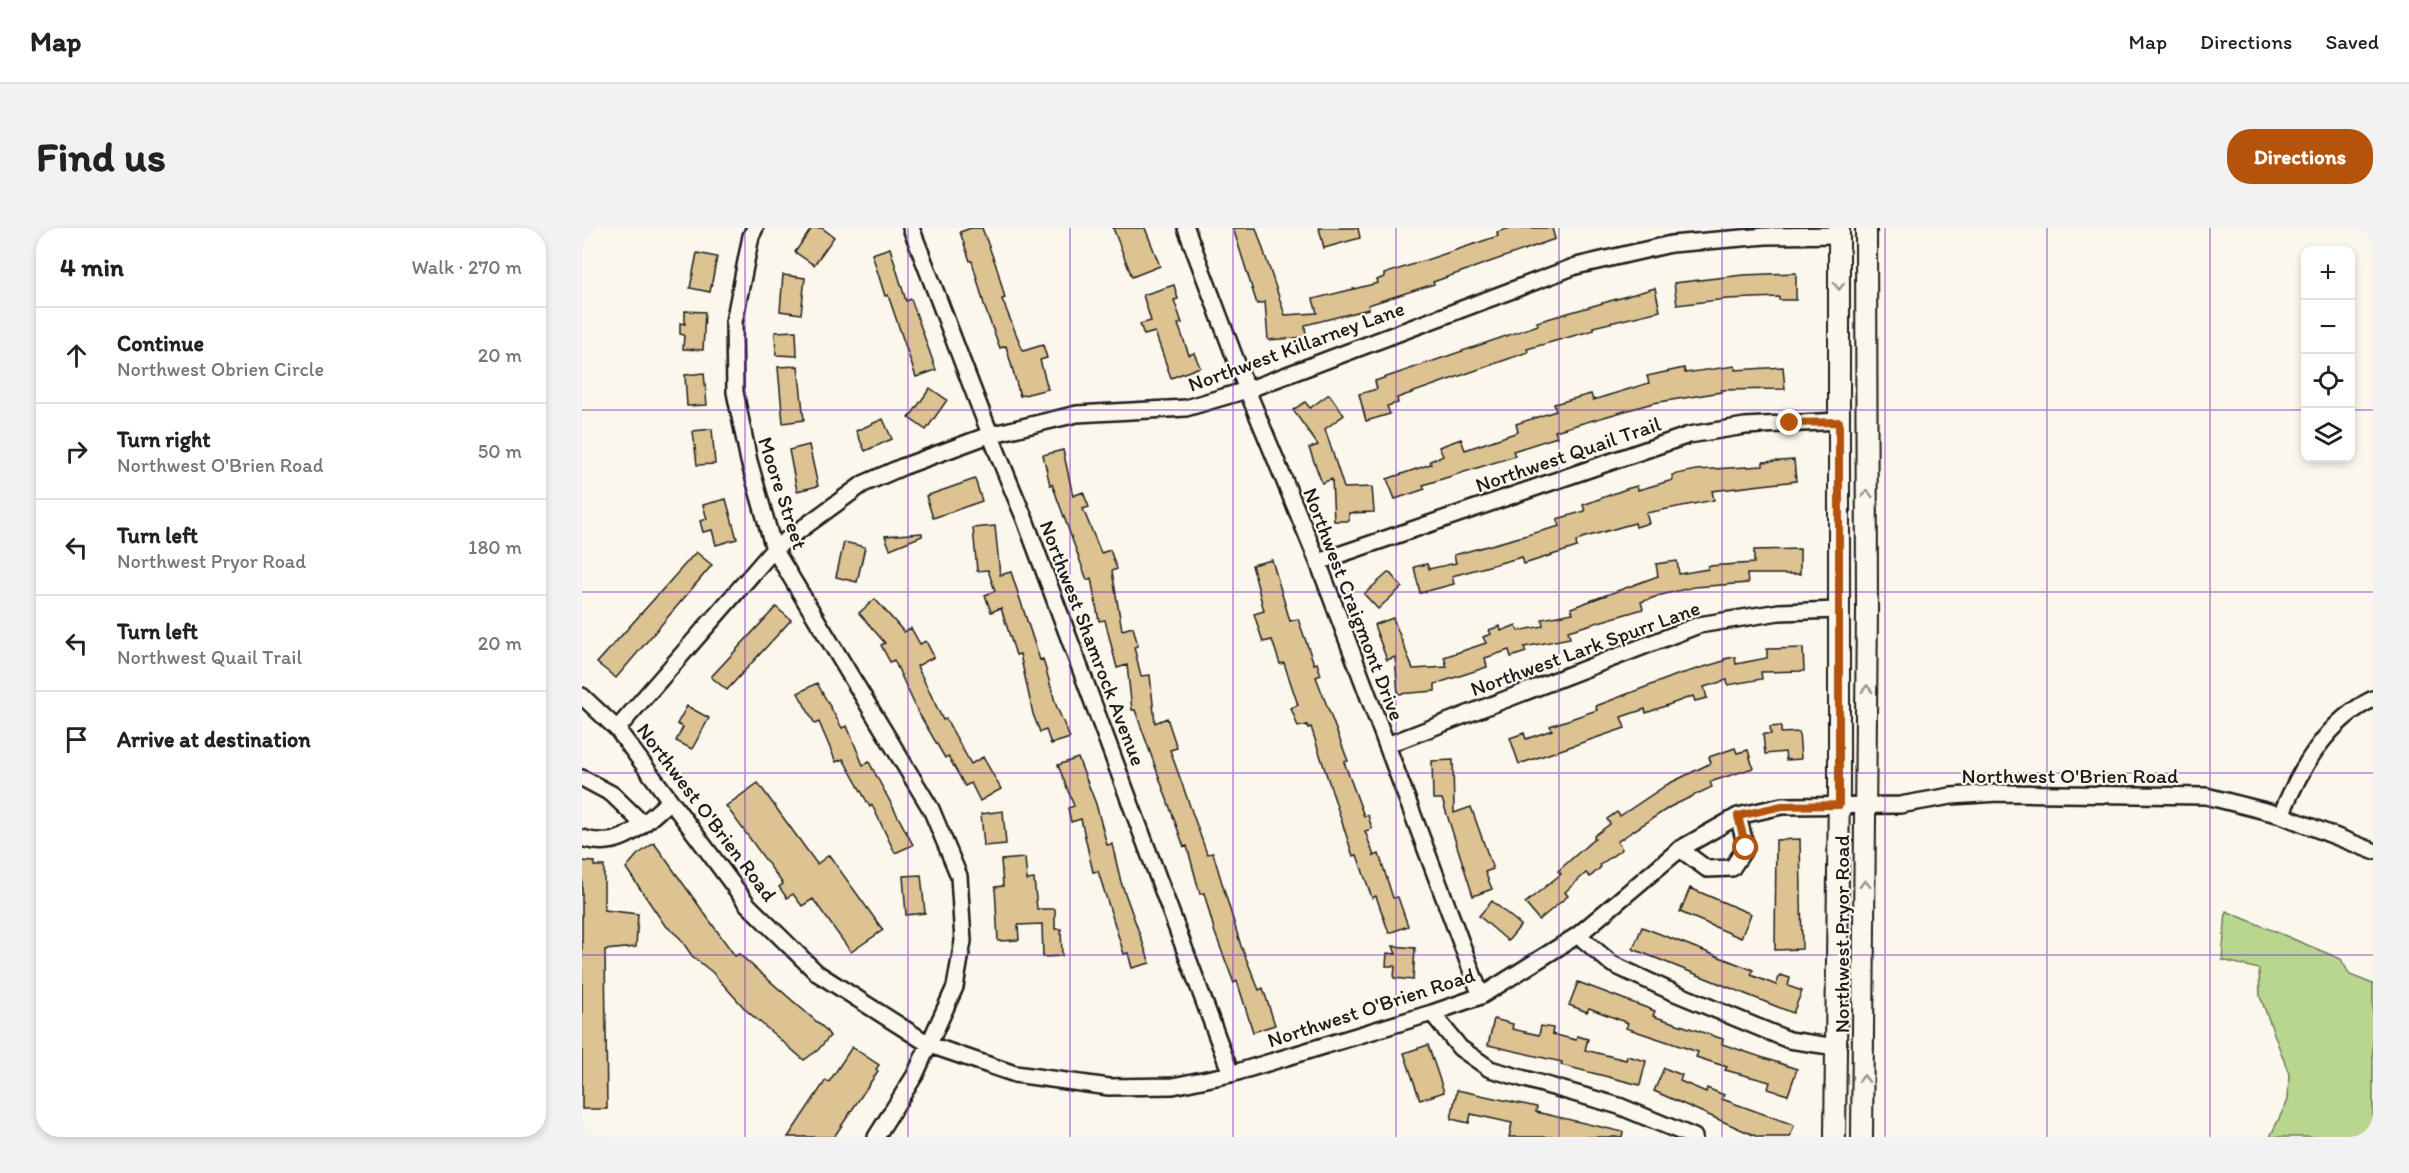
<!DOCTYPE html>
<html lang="en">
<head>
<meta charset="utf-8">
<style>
  body { margin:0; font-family:Itim,sans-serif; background:#f2f2f2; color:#222 }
  .controls { position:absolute; right:18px; top:18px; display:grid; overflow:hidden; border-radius:12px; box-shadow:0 3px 9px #0003 }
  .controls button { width:54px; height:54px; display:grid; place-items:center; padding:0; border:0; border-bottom:2px solid #e0e0e0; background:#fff; color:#222; font:30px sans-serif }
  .stop { position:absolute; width:18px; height:18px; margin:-14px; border:4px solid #b45309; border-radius:50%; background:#fff }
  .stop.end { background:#b45309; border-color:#fff; box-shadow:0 2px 6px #0008 }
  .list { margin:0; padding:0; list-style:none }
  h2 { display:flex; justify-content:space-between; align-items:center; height:78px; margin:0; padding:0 24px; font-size:26px }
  h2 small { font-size:20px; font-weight:400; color:#767676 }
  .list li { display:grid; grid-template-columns:39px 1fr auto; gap:18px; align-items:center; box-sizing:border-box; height:96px; padding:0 24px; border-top:2px solid #e0e0e0 }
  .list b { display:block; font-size:22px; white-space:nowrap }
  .list p { margin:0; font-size:20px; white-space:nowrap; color:#767676 }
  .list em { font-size:20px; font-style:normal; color:#767676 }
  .icon { flex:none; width:33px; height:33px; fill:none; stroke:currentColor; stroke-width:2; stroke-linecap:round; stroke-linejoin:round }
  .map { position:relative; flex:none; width:1791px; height:909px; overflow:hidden; border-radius:24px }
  header { display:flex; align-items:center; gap:36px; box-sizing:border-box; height:84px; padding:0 30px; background:#fff; border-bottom:2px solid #e0e0e0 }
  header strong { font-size:28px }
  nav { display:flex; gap:33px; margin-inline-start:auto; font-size:21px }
  .intro { display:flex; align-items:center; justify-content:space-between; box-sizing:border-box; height:144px; padding:0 36px }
  h1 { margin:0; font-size:42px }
  .button { padding:15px 27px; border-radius:24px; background:#b45309; color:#fff; font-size:21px; font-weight:700 }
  main { display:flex; gap:36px; padding:0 36px }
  aside { flex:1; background:#fff; border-radius:24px; box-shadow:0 3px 9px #0003 }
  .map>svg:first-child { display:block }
  .green { fill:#b9d68f; stroke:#6a7956; stroke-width:1.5 }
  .building { fill:#ddc292; stroke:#1c1c1c; stroke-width:1.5 }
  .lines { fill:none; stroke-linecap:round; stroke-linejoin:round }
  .minor-casing { stroke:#1c1c1c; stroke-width:20 }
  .major-casing { stroke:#1c1c1c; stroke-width:24 }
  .minor { stroke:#fbf7ec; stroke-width:15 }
  .major { stroke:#fbf7ec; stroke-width:20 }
  .oneway { stroke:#97948e }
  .route { stroke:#b45309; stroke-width:8 }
  .grid { fill:none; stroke:#7b2cbf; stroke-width:1.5; stroke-opacity:0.55 }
  .labels { text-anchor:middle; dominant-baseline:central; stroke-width:4.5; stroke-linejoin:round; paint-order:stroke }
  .street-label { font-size:21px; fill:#1c1c1c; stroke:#fbf7ec }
</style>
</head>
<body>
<header>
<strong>Map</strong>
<nav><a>Map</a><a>Directions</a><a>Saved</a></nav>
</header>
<div class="intro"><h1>Find us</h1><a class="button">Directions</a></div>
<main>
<aside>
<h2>4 min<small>Walk · 270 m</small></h2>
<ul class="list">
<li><svg class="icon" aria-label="ahead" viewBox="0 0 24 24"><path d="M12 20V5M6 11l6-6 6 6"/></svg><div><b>Continue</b><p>Northwest Obrien Circle</p></div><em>20 m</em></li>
<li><svg class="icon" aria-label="right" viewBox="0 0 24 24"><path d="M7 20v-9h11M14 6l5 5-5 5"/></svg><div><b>Turn right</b><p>Northwest O'Brien Road</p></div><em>50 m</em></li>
<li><svg class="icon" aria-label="left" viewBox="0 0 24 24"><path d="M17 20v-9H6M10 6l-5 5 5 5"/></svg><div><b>Turn left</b><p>Northwest Pryor Road</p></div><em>180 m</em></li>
<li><svg class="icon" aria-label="left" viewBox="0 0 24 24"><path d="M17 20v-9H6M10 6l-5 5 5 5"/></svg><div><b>Turn left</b><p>Northwest Quail Trail</p></div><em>20 m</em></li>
<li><svg class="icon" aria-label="arrive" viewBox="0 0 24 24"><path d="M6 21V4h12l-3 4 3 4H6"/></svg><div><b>Arrive at destination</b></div></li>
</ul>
</aside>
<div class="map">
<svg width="1791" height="909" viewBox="0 0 1791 909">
  <rect width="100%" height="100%" fill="#fbf7ec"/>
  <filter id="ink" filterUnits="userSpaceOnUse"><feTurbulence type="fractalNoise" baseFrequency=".0167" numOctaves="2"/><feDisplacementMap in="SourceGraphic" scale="12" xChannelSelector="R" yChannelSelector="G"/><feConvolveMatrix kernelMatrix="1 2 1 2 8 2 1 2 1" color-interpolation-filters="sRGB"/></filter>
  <g filter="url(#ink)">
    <path class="green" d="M1644,683L1759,731L1768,747L1791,756V909H1688L1706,872L1707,846L1678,768L1677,741L1640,732Z"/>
    <path class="building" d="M230,0H240L252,9L232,37L213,24Z
      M389,0H400L415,40L423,70L420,71L441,123L461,117L465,130L458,132L466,161L438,168L424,118L418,120L403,80L390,33H388L378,4Z
      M531,0H563L578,38L550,49Z
      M651,0H674L703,87L735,85L731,71L796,55L795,52L802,49V46L916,8L915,4L928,0H970L973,11L851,54L852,56L786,77L787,81L723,97L724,109L686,112L683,74L675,76Z
      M737,0H776L778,10L742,20Z
      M308,20L324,73L329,71L354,142L334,149L306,67L303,68L290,26Z
      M115,25L135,29L128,64L108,60Z
      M1214,45V72H1197V69L1145,71L1095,77L1092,55L1161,47Z
      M201,47L223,50L219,86L198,83Z
      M592,57L596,71L592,72L600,95L596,96L607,127L612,125L618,139L589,150L573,104L562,107L558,96L569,93L561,67Z
      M1073,60L1078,83L1011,99L1012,102L945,121L946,124L815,170L816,175L805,178L808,186L784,193L777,166L795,161L793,153L956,97L955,94Z
      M103,83L123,84L121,122L101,121L102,107L98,106V95L103,96Z
      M214,103L215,128L194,127L193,104Z
      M216,138L222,192L201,195L196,139Z
      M1153,138V142L1201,139L1203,161L1139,162V164L1071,175L973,203L975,209L931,223L933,228L841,257L843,261L813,271L805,251L849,236L848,233L861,228L857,219L879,211L883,222L936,204L934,196L974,183L972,176L1009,166L1011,172L1067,155L1065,148L1102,140L1103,145Z
      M122,145L125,177L105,178L103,147Z
      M348,160L365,172L344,202L327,190Z
      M747,166L762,187L743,201L762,260L790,259L792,284L767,285V293H752L750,251L740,255L727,220L736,217L711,182L723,174L728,180Z
      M301,191L310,211L283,223L274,203Z
      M130,201L133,236L115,237L111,203Z
      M227,217L236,258L215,263L207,222Z
      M481,222L491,268L501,264L507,279L501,281L519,325L528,322L535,341L530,343L540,402L551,399L556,418L552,419L559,448L568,447L573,495L585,490L595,520L588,522L625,626L631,625L659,718L677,762L681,760L693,797L671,804L655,753L652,755L633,705L622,665L618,666L605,618L602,619L553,482H550L545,437L535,440L523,392L517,393L509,350L505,352L470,256L468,257L461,227Z
      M1212,232L1214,253L1130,263L1132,272L1064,285L1067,295L1054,299L1053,295L1000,310L994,314L995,319L942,336L940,329L870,348L872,356L838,365L832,339L845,336L847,341L874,335L872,327L978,298L975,291L1003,283L1001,277L1044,261L1055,258L1056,262L1091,252L1090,247L1114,242L1181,238V234Z
      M393,251L400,273L351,290L344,268Z
      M144,271L155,311L134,317L130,302L121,304L118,293L125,291L121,277Z
      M413,298L418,347L429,344L458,432L461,431L474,477L488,510L469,516L464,502L458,504L451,486L438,426L434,427L419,380L409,384L403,367L413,363L406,342L395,343L391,300Z
      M340,305V308L308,321L303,308Z
      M262,314L283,319L275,354L254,349Z
      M1218,321V346H1165L1166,355L1112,359L1079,367L1059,374L1061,381L986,403L988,410L942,419L944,424L929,429L927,422L903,430L905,439L853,456V463L816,466L813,429L805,432L792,397L811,390L831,441L865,439L862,429L904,415L901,409L909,406L907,402L918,398L919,403L934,397L936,403L961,398L960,391L991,385L989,380L1076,348L1074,336L1095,333L1097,346L1126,341V338L1172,335V322Z
      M114,324L130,337L34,450L15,435Z
      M690,332L708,393L716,391L732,436L735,435L739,447L734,449L766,533L762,534L782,588L786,587L790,601L783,603L792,628L797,626L811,670L816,669L826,698L807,705L794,668L790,670L775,627L771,628L729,499L726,500L725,497L716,499L709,480L716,477L702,435L698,436L690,412L681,414L672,386L682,383L670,337Z
      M807,344L820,359L796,381L782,366Z
      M293,371L322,404L329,400L338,416L344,413L352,429L335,438L361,492L364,491L389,536L401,529L419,561L398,573L389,555L383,558L366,528L363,530L336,484L312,432L308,434L299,417L303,415L277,385Z
      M194,379L209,392L145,462L129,449Z
      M1221,420L1222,443L1179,444L1180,451L1146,457L1145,452L1122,459L1125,470L1113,473L1111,468L1064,485L1063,481L1039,489L1043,500L937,536L928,510L942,505L944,511L970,502L968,498L1015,482L1014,478L1095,447L1142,433V431L1153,429L1154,436L1185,430V421Z
      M235,455L260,500L265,498L281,537L287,534L331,617L313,625L290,577L288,579L261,531L254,534L237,494L233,496L216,465Z
      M105,478L127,490L110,521L94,513L101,499L95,496Z
      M1199,498V505L1217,504L1219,531L1204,532L1203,524L1183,526L1181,506H1189L1188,499Z
      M1153,520L1155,525L1166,522L1171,540L1128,554L1130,559L1088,579L1048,605L1035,614L1040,621L1018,637L1019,639L1008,649L1004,645L983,664L986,668L957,692L943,675L979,646L976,643L1013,610L1012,608L1028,596L1025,591L1035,584L1038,588L1086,556L1129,535L1127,529Z
      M496,530L514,576L525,617L530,616L539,654L568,735L550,740L546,725L542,726L516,643L511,644L499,591L489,594L486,580L492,578L476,537Z
      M871,532L872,585L889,579L911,641L903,644L910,661L891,668L860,571H851L850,533Z
      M176,555L235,636L247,627L301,702L269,724L231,671L220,678L211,666L205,670L197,659L201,656L144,578Z
      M421,583L424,616L402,618L399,586Z
      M1218,611L1220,721L1193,722L1194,612Z
      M72,615L153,728L157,726L243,801L248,808L236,822L222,832L165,783L130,744L110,728L98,710L82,696L44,640L55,627Z
      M443,630L445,652L452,651L455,681H473V701H479L480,728L461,729L460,696L436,697L437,712L416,713L413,659L421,658L419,632Z
      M0,633L13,634L12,638H22V682L56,686L54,719L23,722L25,881H0Z
      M339,647L343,685L324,687L321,648Z
      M1108,660L1169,686L1159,710L1098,684Z
      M910,673L939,697L926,713L897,688Z
      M1060,699L1171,742L1169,747L1194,757L1198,747L1208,750L1206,758L1220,763L1211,785L1051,721Z
      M811,718L833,720L831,752L812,750L813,738H804L805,725L814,726Z
      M996,754L1073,783L1071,788L1141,811L1140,816L1215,841L1206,867L1186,861L1188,854L1143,842L1145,839L1114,829L1116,824L1044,800L1046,795L1007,780L1005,784L987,777Z
      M912,791L931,796L930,801L957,807L959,798L971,800L970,806L994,812L995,808L1006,811L1003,822L1044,832L1045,828L1064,833L1058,857L979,837L980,834L906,817Z
      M846,817L862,864L838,872L822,825Z
      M270,819L297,837L294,841L296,843L252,909H206L244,852L247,854Z
      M1082,840L1100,847L1098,853L1124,864L1125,860L1142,867L1140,871L1212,897L1208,909H1176L1072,863Z
      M875,862L955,879L954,884L1041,904L1040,909H927L930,895L889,886L887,895L869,891Z"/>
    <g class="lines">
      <defs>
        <path id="minor" d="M173,0L169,8L152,94L153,164L167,233L192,321L349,581L377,648L381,713L373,759L333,847L294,909
          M329,0C367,96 401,194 442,289L649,846
          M604,0L665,162L736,334L899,768
          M736,334L1107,207L1163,198L1257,193
          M0,468L35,501L166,677L235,745L348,817L433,846L527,859L591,858L649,846L850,785L899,768L996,707L1098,621L1156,588L1200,578L1318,577L1369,568L1416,565L1624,568L1699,587L1791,623
          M35,501L192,321L281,256L320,239L407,207L495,186L604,180L665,162L994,38L1089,16L1184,8L1257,7
          M805,517L1117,397L1197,384L1257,382
          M0,550L30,566L61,596
          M1699,587C1718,541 1745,493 1791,471
          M0,610C40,623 59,597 88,573
          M1098,621L1125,641L1150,640L1164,619L1156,588
          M996,707L1030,736L1086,762L1207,812L1254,819
          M850,785L878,820L908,841L1037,878L1112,909"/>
        <path id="major" d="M1253,909L1257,558V0
          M1280,909L1285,382L1284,0"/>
      </defs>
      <use href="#minor" class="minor-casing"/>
      <use href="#major" class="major-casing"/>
      <use href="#minor" class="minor"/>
      <use href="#major" class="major"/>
    </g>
    <defs><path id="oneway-chevron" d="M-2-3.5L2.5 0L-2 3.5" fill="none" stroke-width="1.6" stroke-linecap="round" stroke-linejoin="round" transform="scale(1.5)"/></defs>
    <g class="oneway">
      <use href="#oneway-chevron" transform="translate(1257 58) rotate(90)"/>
      <use href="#oneway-chevron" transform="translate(1285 266) rotate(-90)"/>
      <use href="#oneway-chevron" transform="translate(1285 461) rotate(-89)"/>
      <use href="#oneway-chevron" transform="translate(1283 656) rotate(-90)"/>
      <use href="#oneway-chevron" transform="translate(1282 851) rotate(-89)"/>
    </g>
  </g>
  <g class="lines" filter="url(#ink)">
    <path class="route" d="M1164,620L1156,588L1200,578L1257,577V194L1208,195"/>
  </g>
  <path class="grid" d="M163,0V909M326,0V909M488,0V909M651,0V909M814,0V909M977,0V909M1140,0V909M1303,0V909M1465,0V909M1628,0V909M0,182H1724M1768,182H1791M0,364H1791M0,545H1791M0,727H1791"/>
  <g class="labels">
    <g class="street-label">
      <text transform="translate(714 118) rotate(-20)">Northwest Killarney Lane</text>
      <text transform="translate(986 226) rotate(-19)">Northwest Quail Trail</text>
      <text transform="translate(201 265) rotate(72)">Moore Street</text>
      <text transform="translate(772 376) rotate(69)">Northwest Craigmont Drive</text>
      <text transform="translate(511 415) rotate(69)">Northwest Shamrock Avenue</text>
      <text transform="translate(1003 420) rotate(-20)">Northwest Lark Spurr Lane</text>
      <text x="1488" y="547">Northwest O'Brien Road</text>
      <text transform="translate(125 584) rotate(53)">Northwest O'Brien Road</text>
      <text transform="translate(1259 706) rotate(-90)">Northwest Pryor Road</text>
      <text transform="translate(789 779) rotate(-18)">Northwest O'Brien Road</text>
    </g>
  </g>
</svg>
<div class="controls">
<button>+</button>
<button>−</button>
<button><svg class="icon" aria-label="locate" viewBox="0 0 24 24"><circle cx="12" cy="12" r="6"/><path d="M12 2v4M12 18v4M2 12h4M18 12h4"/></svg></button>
<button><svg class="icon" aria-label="layers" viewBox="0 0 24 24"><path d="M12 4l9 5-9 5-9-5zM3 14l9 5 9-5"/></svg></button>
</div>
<div class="stop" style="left:1164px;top:620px"></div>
<div class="stop end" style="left:1208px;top:195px"></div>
</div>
</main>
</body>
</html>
